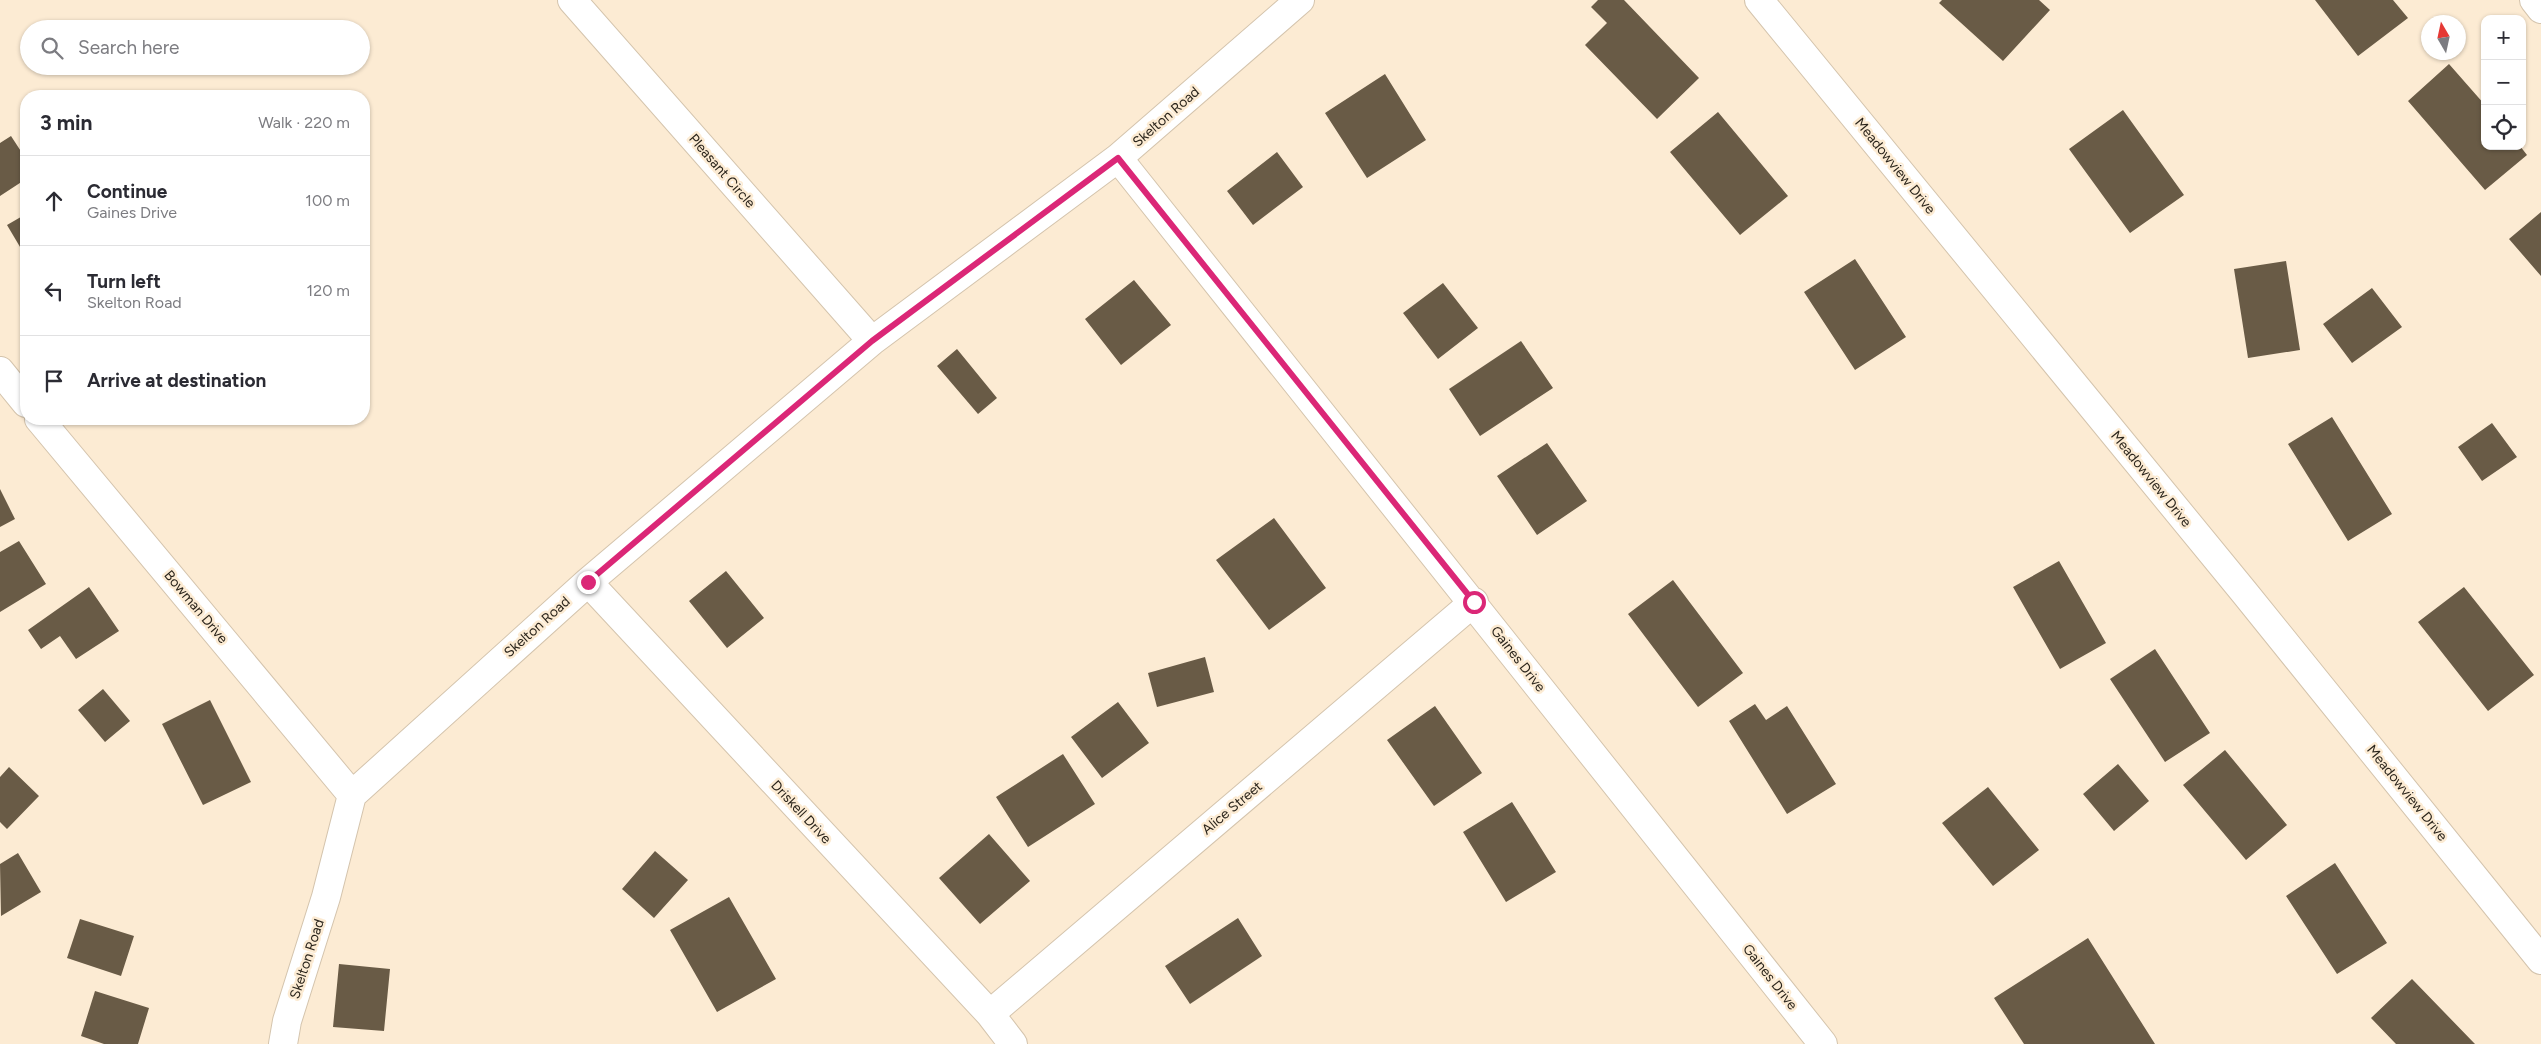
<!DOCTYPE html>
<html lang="en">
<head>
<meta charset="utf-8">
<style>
  body { margin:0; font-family:Figtree,sans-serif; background:#f2f2f3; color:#2b2b33 }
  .controls { position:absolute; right:15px; top:15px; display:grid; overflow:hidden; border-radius:10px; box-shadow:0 1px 4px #0004 }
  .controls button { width:45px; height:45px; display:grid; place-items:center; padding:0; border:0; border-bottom:1px solid #e1e1e2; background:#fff; color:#2b2b33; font:25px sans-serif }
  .compass { position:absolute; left:2421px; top:15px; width:45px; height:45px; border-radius:50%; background:#fff; box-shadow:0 1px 4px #0004; rotate:351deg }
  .stop { position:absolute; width:15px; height:15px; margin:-11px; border:4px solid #db2777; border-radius:50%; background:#fff }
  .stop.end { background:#db2777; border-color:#fff; box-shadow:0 1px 5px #0008 }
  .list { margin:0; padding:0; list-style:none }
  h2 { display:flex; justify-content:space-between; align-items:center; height:65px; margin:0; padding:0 20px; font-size:21px }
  h2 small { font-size:16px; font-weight:400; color:#7c7c81 }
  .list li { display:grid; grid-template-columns:32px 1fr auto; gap:15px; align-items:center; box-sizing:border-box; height:90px; padding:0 20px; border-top:1px solid #e1e1e2 }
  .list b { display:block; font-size:19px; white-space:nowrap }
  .list p { margin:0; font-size:16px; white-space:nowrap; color:#7c7c81 }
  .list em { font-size:16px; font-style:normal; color:#7c7c81 }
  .icon { flex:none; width:28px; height:28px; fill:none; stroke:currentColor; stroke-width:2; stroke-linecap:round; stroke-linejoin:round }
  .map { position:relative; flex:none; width:2541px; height:1044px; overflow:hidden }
  .search { position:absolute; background:#fff; box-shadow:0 1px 4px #0004; left:20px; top:20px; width:350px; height:55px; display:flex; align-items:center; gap:12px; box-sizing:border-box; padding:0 18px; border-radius:28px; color:#7c7c81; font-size:19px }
  .panel { position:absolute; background:#fff; box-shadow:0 1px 4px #0004; left:20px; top:90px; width:350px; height:335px; border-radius:20px }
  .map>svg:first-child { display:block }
  .building { fill:#695b46 }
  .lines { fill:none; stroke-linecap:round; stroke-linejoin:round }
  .minor-casing { stroke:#d4c4ad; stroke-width:30 }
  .minor { stroke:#fff; stroke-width:28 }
  .route { stroke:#db2777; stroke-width:6 }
  .labels { text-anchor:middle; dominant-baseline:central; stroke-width:5; stroke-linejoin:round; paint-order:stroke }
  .street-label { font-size:14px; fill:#2a241b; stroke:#fcebd3 }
</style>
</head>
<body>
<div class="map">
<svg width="2541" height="1044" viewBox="0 0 2541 1044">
  <rect width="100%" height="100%" fill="#fcebd3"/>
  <path class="building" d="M1598,0H1624L1699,78L1657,119L1585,45L1607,23L1591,7Z
    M1942,0H2039L2050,10L2003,61L1939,3Z
    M2315,0H2393L2408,18L2358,56Z
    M2449,64L2485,105V146H2520L2527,155L2485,190L2408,101Z
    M1385,74L1426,140L1367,178L1325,113Z
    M2123,110L2184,195L2130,233L2069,149Z
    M1718,112L1788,196L1740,235L1670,152Z
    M11,136L26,159V179L0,196V143Z
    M1277,152L1303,187L1253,225L1227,191Z
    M2541,212V276L2509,239Z
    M26,214V257L7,225Z
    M1855,259L1906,337L1855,370L1804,292Z
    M2286,261L2300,350L2248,358L2234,269Z
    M1134,280L1171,325L1121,365L1085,319Z
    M1443,283L1478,328L1438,359L1403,313Z
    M2372,288L2402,327L2352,363L2323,324Z
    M1521,341L1553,388L1480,436L1449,389Z
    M957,349L997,398L978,414L937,366Z
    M2332,417L2392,514L2348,541L2288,444Z
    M2492,423L2517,457L2482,481L2458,447Z
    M1547,443L1587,501L1537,535L1497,476Z
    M0,489L15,519L0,527Z
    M1274,518L1326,588L1269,630L1216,560Z
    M19,541L46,584L0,612V552Z
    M2059,561L2106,643L2060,669L2013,587Z
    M726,571L764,618L727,648L689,601Z
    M1673,580L1743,673L1698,707L1628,614Z
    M89,587L119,631L76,659L60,636L41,649L28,630Z
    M2464,587L2534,675L2488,711L2418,622Z
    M2155,649L2210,733L2165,762L2110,679Z
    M1205,657L1214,692L1157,707L1148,673Z
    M103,689L130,721L105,742L78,710Z
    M210,700L251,782L203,805L162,724Z
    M1118,702L1149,743L1102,778L1071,737Z
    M1755,704L1766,720L1787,706L1836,784L1787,814L1729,721Z
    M1435,706L1482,773L1434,806L1387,740Z
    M2225,750L2287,825L2246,860L2183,785Z
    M1063,754L1095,804L1028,847L996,797Z
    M2118,764L2149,801L2114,831L2083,794Z
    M9,767L39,796L7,829L0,822V777Z
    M1988,787L2039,850L1993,886L1942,823Z
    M1512,802L1556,872L1506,902L1463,832Z
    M989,834L1030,881L980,924L939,878Z
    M655,851L688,880L654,918L622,889Z
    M18,853L41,892L1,916L0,864Z
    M2335,863L2387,943L2337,974L2286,896Z
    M729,897L776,979L717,1012L670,930Z
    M1238,918L1262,956L1190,1004L1165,966Z
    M80,919L134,936L121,976L67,958Z
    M2088,938L2155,1044H2024L1994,998Z
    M339,964L390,969L384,1031L333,1027Z
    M2412,979L2475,1044H2396L2371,1018Z
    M95,991L149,1008L138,1044H104L81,1036Z"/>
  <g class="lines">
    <defs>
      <path id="minor" d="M572,0L872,341
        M1759,0L2244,592L2541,960
        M2534,0L2541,9
        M1118,158L1823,1044
        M0,371L26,403
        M39,419L352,795
        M588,582L990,1014L1013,1044
        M990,1014L1474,602
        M283,1044L287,1021L326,897L352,795L588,582L872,341L1118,158L1300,0"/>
    </defs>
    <use href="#minor" class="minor-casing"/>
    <use href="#minor" class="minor"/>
  </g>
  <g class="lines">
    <path class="route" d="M588,582L872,341L1118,158L1474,602"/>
  </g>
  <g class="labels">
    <g class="street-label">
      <text transform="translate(1166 117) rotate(-41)">Skelton Road</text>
      <text transform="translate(1895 166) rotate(51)">Meadowview Drive</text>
      <text transform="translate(722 171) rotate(49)">Pleasant Circle</text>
      <text transform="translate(2151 479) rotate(51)">Meadowview Drive</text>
      <text transform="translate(196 607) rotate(50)">Bowman Drive</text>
      <text transform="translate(537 627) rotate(-42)">Skelton Road</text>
      <text transform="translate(1518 659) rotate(52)">Gaines Drive</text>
      <text transform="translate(2407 793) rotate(51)">Meadowview Drive</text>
      <text transform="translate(1232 808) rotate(-40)">Alice Street</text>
      <text transform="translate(801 812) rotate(47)">Driskell Drive</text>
      <text transform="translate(307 959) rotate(-72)">Skelton Road</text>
      <text transform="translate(1770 977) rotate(52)">Gaines Drive</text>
    </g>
  </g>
</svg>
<div class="controls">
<button>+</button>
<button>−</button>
<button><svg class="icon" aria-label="locate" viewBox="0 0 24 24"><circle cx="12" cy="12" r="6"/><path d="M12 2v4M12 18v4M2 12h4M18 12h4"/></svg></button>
</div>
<svg class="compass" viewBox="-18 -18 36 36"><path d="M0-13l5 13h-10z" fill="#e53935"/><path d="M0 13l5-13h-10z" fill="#7c7c81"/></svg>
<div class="stop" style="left:1474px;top:602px"></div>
<div class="stop end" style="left:588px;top:582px"></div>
<div class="search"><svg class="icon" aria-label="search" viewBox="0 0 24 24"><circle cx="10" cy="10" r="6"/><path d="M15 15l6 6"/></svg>Search here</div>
<section class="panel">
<h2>3 min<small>Walk · 220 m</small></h2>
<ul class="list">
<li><svg class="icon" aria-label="ahead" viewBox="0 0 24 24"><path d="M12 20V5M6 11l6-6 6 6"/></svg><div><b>Continue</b><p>Gaines Drive</p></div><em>100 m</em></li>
<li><svg class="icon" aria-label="left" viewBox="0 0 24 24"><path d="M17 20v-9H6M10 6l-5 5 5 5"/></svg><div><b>Turn left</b><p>Skelton Road</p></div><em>120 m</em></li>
<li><svg class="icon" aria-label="arrive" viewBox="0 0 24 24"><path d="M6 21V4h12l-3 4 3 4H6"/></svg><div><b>Arrive at destination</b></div></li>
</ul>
</section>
</div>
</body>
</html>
